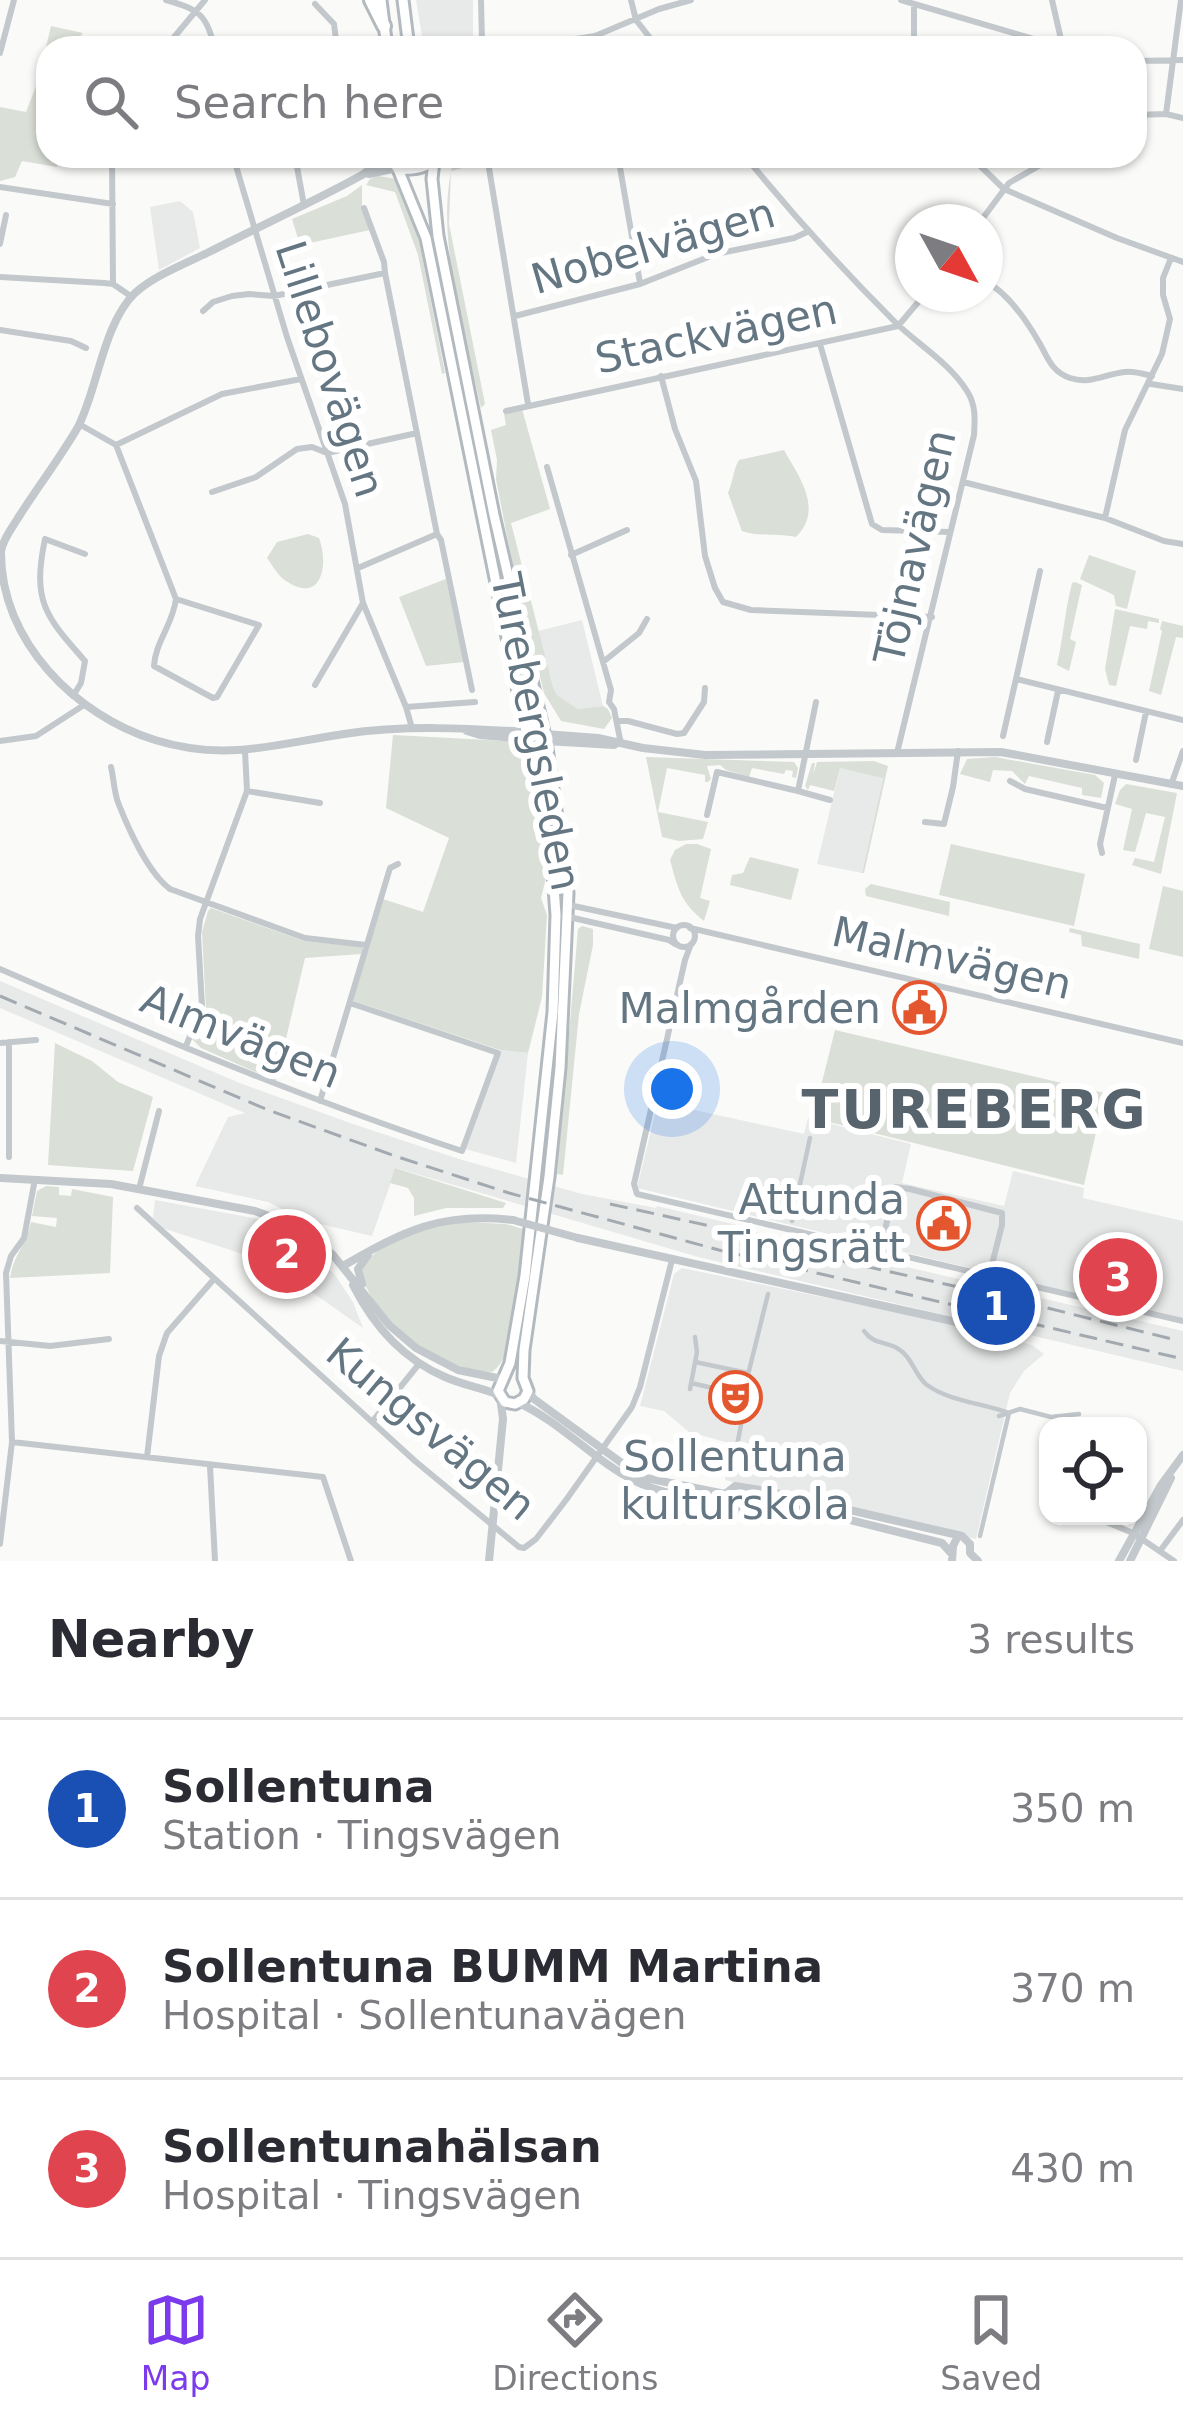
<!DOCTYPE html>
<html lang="en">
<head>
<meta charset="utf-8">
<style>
  body { margin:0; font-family:"DejaVu Sans",sans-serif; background:#f2f2f3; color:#2b2b33 }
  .controls { position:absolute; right:36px; bottom:36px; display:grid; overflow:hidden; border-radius:24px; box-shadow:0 3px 9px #0004 }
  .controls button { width:108px; height:108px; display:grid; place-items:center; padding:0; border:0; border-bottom:3px solid #e1e1e2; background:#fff; color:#2b2b33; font:60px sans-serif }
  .compass { position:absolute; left:895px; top:204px; width:108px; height:108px; border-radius:50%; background:#fff; box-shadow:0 3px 9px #0004; rotate:130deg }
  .you { position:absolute; left:672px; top:1089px; width:42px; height:42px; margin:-30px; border:9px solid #fff; border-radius:50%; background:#1a73e8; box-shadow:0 0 0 18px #1a73e833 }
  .badge { display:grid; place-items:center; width:78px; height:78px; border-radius:50%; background:#7c3aed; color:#fff; font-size:39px; font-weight:700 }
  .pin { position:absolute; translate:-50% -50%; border:6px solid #fff; box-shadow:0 3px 12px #0006 }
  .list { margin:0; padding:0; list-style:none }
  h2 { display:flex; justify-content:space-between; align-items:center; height:156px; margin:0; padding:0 48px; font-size:51px }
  h2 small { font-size:39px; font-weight:400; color:#7c7c81 }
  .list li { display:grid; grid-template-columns:78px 1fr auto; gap:36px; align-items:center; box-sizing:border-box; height:180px; padding:0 48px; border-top:3px solid #e1e1e2 }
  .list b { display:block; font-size:45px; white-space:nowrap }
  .list p { margin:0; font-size:39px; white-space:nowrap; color:#7c7c81 }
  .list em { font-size:39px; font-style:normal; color:#7c7c81 }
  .icon { flex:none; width:66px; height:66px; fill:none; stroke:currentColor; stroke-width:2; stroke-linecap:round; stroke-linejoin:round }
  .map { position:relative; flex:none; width:1183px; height:1561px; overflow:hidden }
  .search { position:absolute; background:#fff; box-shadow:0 3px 9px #0004; left:36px; right:36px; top:36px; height:132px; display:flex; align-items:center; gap:30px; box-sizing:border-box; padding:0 42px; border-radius:36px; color:#7c7c81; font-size:45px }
  .sheet { height:696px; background:#fff }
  nav { display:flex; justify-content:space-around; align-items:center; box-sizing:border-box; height:168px; border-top:3px solid #e1e1e2; background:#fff; font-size:33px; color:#7c7c81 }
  nav a { display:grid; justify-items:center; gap:6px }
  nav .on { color:#7c3aed }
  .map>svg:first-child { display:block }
  .built { fill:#e8e9e9 }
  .green { fill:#dadfd7 }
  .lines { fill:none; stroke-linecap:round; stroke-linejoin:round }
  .secondary-casing { stroke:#b3babf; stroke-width:15 }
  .motorway-casing { stroke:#b4b9bd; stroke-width:18 }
  .pedestrian { stroke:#c3c8cc; stroke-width:4.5 }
  .minor { stroke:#c3c8cc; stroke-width:6 }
  .tertiary { stroke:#c3c8cc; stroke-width:8 }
  .secondary { stroke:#fff; stroke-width:9 }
  .motorway { stroke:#fff; stroke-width:12 }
  .rail { stroke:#a2aab0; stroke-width:3; stroke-dasharray:18 9; stroke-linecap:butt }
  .tertiary-bridge { stroke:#c3c8cc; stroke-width:8 }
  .labels { text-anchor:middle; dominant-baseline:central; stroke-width:12; stroke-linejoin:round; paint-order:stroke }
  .street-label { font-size:42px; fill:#657683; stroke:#fff }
  .poi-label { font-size:42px; fill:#657683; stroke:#fff; text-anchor:end }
  .district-label { font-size:54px; font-weight:bold; letter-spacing:3px; fill:#57646e; stroke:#fff }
</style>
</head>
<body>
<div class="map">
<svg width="1183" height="1561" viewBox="0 0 1183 1561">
  <rect width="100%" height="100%" fill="#fafaf8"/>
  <path class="built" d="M416,0H473V48H424Z
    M180,201L193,212L200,248L159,270L150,207Z
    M582,620L603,706L578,709L557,695L553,687L538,631Z
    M840,768L883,777L862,873L817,864Z
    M0,981L242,1084L353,1124L459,1159L582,1194L656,1208L657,1206L750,1228L751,1231L1183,1331V1371L698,1257L396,1168L372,1236L303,1220L268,1202L195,1186L228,1117L245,1113L0,1008Z
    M500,1050L528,1053L516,1163L465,1149Z
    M658,1102L804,1134L808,1118L911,1144L902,1183L1004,1206L1013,1171L1084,1188L1083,1198L1183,1221V1319L637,1188Z
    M155,1200L259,1219L258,1222L299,1247L305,1243L335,1275L353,1302L363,1328L316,1295L258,1259L165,1229L153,1218Z
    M682,1268L939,1321L1032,1345L1044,1354L1024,1371L1010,1393L976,1539L725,1480L733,1444L689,1432L664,1411L640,1406L674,1274Z"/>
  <path class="green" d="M51,26L83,33L70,48H48V113L44,118L48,124V156H59L57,167L22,161L15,177L0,181V107L26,112L38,81Z
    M455,156H479L481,163L451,171L449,224L485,404L481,408C465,332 432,230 455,156Z
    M378,176L396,179L415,220L445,373L442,374L418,255L395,192L366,185L370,179Z
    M362,185V207L370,230L300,245L292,219L347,196Z
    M522,409L550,509L511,523L553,687L557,695L578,709L603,706L608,709L612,718L604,729L561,721L544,693L513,567L496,479L497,460L491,430L506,425L504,414Z
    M784,450C799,477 824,509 796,537C778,533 758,537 742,531L728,493C733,482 733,470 739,460Z
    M308,534L319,538C329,564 322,605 286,581C278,576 273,566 267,558L277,542Z
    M1089,555L1136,571L1127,609L1116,606L1114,595L1080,579Z
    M446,579L464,662L426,666L399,597Z
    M1075,582L1082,585L1070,639L1076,642L1069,671L1057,665C1063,638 1065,611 1072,583Z
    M1115,609L1159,619V623L1148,621L1147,629L1130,626L1116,686L1109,685L1105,669Z
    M1162,621L1183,626V638L1176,637L1161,695L1149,691L1162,631L1160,629Z
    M393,735L507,741L519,745L522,751L535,812L543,836L547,874L541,898L547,915L542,997L528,1053L500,1050L354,1001L353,996L383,899L423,912L449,838L386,808Z
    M646,757L794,762L798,768L796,778L792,777L793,771L786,770L784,774L752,768L749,777L726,770L720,765L707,766L711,779L708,782H705V775L667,768L658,812L708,822L703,839L679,841L662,837Z
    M995,757L1095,775L1104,783L1101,798L1082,795V788L1029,776L1025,784L1012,771L993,770L990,782L960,774L967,759Z
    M874,761L888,766L864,873H862L883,778L840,768L834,791L810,785L808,790L805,786L812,763H815L813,775L817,762Z
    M1126,784L1177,793L1161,874L1132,865L1135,858L1154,862L1165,817L1146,813L1135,852L1123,850L1132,809L1115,804L1120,790Z
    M686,844H697L711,849L700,898L710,901L704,921C680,902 678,888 670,860L675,850Z
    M951,844L1085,874L1074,926L939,895Z
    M750,857L799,869L791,900L730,885L732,875L743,873Z
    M871,884L950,902L949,916L866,896L865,889Z
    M1163,886L1183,891V957L1149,949Z
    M211,908L304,941L363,947L361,954L305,958L276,1081L201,1048L192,1039L206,1009L202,932L208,911Z
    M582,926L593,929V945L579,1014L563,1175L557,1174L578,929Z
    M1070,928L1140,944L1139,959L1082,946L1081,935L1069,932Z
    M835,1030L1105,1093L1084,1185L813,1118Z
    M55,1043L92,1061L118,1082L153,1097L133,1171L48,1165Z
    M395,1168L506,1203L503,1208H446L414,1216V1198L408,1188L390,1183Z
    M46,1186L59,1187V1195L71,1196L72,1189L113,1197L110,1273L10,1278C13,1256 27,1243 31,1222L56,1227L57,1218L32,1216L37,1191Z
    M463,1222L506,1224L526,1230C522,1264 521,1352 492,1372C438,1370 378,1326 361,1274C370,1240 432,1228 463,1222Z"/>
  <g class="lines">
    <defs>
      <path id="secondary" d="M381,0L387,48
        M403,0L409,48
        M391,156L397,168C412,171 427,168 439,156
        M398,169L426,238L552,859L556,915L553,1012L525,1276L510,1363L498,1391L505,1402L515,1404L524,1399L528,1391L523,1378L524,1350L549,1177L560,1068L568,893L546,741L494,515L438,236L432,179L434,161"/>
      <path id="motorway" d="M371,0L384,26"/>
    </defs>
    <use href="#secondary" class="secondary-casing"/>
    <use href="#motorway" class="motorway-casing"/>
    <path class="pedestrian" d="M792,1221L810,1138
      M864,1331C873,1344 884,1341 897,1348C913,1357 914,1375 927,1385C951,1402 983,1403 1009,1413
      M695,1362L748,1373
      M691,1383L743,1395
      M690,1389L697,1352L695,1337
      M999,1416L1020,1409L1051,1417L1079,1414
      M737,1446L746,1398L743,1395L768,1294
      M980,1536L1009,1413"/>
    <path class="minor" d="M166,0C197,9 208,14 214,48
      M481,0L482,41L485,48
      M631,0L636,20L658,48
      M901,0L1064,48
      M1052,0L1063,48
      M315,4L334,24L337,48
      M914,4V48
      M165,48L205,0
      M519,48L595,36L659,9L691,0
      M0,53L14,0
      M1135,61L1183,60
      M1166,114L1181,0
      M1135,115L1166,114L1183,118
      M112,156L113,284
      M233,156L287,337L345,504L363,603L406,707L412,728
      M295,156L304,205
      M487,156L528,404
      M618,156L640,283
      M745,156C792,214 841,268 894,321C917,344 949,362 967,391C976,405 975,419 974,435L897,753
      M970,156L1004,189L1117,238L1183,262
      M489,160L506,156
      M0,187L113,204
      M364,208L384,262L385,273
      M980,222L1009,183L1056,156
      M0,244L6,215
      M0,277L104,283L113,284L132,297
      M985,281C1008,293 1027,321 1040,344C1048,358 1052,372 1070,378C1090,385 1105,374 1125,372C1134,371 1144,374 1152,376
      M203,311L213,302L232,296L249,294L274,296L385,273L437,534L441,540L472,690
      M515,316L640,284L716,254L794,238L807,232
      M0,330L71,341L86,348
      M820,344L872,524L882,530L949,532
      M661,376L675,429L696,481L705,556L715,588L723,602L751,610L932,617
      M1151,384L1183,389
      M506,411L898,326L925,294
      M79,424L116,445L176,599C173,624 155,643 154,666L213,698L217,697L259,625L176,599
      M116,445L222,394L301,379
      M547,467L611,690L609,702L614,709L621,744
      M963,482L1105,518L1164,541L1183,544
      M212,492L256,477L297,449L312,447L327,453L417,433
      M1105,518L1125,430L1162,354L1170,319L1163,295V278L1171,258
      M571,555L627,530
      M358,568L437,534
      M603,662L639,633L647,619
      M1016,679L1040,571
      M315,685L363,603
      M73,696L81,683L85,661C45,616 32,601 45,539L85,554
      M406,707L475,702
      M617,721H628L677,734L684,733L704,702L705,688
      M1003,736L1016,679L1183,720
      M0,741L36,736L84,705
      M1047,742L1058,691
      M1136,760L1146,712
      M111,767C114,779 114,794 119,805C129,830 149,874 170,889L305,938L366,945
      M1010,781L1025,789L1107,808
      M1171,785L1183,751
      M247,791L320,803
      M798,791L830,800
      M707,815L717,772L798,791L816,702
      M925,822L944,824L953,787L958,751
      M1102,853L1100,844L1115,775
      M569,905L677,928
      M569,917L669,940L675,944
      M673 936a11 11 0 1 1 22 0a11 11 0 1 1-22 0Z
      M690,928L1183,1043
      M691,944L685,960L634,1184L637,1194L1183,1321
      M0,969C152,1035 305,1099 462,1151L498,1053L350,1003
      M9,1042V1157
      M0,1043L36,1040
      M186,1046L202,1006L198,936L200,919L247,791L245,751
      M320,1101L390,868L398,864
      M139,1189L159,1111
      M137,1208L415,1461L519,1547L524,1548L536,1539L566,1500L632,1407L640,1387L672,1260
      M880,1251L895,1187L910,1189L1002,1213V1225L989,1276
      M0,1341L50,1346L109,1339
      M372,1422L419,1364
      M12,1442L323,1477L351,1561
      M147,1457L159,1356L167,1333L214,1279
      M210,1466L215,1561
      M1092,1516L1133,1533L1174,1561
      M0,1544L12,1442L6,1273L11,1256L24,1238L35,1179
      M1160,1551L1183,1520"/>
    <path class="tertiary" d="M388,156L362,175C311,203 258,227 207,253C184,264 154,276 135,293C103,324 98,388 78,427C60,458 37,488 18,518C12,528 3,539 1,551C0,642 77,716 155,740C226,762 275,744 344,734C403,725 468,728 526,732
      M369,174L397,168
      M467,731L480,735L528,739
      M545,734L598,738L643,748L705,755L1001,752L1183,786
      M546,741L614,745
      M0,1178L111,1184L255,1211L280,1220L298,1228L333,1255L389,1325L416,1348L458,1370L502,1379
      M578,1238L970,1325
      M343,1266C404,1231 440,1212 513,1220
      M362,1284L358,1269L368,1255
      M353,1285C373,1325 403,1359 445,1377C463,1385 482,1388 499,1395
      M528,1391L534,1399L634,1472L646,1478L725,1494
      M519,1403C562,1423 594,1461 637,1482C668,1497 705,1497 736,1512L745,1509L750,1502
      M725,1494L735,1486L767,1491L962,1536L970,1544V1553L978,1561
      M750,1502L766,1499L942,1543L951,1553
      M489,1561L503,1419L500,1397
      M952,1561L953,1546L958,1536
      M1119,1561L1161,1485L1183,1455
      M1130,1561L1171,1478"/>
    <use href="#secondary" class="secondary"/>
    <use href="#motorway" class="motorway"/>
    <path class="rail" d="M0,996L268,1110L395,1156L509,1193L719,1250L1183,1359
      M610,1204L856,1258
      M837,1260L999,1296L1176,1340"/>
    <path class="tertiary-bridge" d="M513,1220L578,1238"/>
  </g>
  <defs>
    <symbol id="civic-ring" viewBox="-11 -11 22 22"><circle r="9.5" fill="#fff" stroke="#e4572e" stroke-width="1.5"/><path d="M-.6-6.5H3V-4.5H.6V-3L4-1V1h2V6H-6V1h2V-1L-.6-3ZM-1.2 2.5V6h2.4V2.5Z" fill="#e4572e"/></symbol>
    <symbol id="theatre-ring" viewBox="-11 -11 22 22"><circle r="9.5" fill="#fff" stroke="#e4572e" stroke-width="1.5"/><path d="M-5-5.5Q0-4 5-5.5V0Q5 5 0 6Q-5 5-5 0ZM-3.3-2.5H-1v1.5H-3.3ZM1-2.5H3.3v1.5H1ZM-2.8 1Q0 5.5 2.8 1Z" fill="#e4572e"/></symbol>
  </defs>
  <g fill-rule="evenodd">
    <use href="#civic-ring" x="890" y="978" width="59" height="59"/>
    <use href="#civic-ring" x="914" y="1194" width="59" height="59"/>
    <use href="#theatre-ring" x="706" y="1368" width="59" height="59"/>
  </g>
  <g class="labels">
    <g class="street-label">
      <text transform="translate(653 246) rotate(-16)">Nobelvägen</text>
      <text transform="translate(716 334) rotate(-12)">Stackvägen</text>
      <text transform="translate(330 369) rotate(72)">Lillebovägen</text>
      <text transform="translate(915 547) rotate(-77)">Töjnavägen</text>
      <text transform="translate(536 732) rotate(79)">Turebergsleden</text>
      <text transform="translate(952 958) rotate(13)">Malmvägen</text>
      <text transform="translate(241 1036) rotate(22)">Almvägen</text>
      <text transform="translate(431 1429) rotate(40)">Kungsvägen</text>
    </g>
    <g class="poi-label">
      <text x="881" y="1008">Malmgården</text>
      <text x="905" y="1199">Attunda<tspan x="905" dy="48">Tingsrätt</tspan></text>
      <text x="735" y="1456" text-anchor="middle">Sollentuna<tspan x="735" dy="48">kulturskola</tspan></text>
    </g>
    <g class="district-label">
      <text x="975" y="1109">TUREBERG</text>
    </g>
  </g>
</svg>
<div class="controls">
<button><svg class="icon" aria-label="locate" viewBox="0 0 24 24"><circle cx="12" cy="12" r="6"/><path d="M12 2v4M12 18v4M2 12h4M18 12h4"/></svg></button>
</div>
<svg class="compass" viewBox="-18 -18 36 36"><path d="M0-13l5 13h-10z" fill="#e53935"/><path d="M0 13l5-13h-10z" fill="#7c7c81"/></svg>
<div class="you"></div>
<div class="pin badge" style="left:996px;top:1306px;background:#1a4fb4">1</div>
<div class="pin badge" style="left:287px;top:1254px;background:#e0444e">2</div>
<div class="pin badge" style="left:1118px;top:1277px;background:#e0444e">3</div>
<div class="search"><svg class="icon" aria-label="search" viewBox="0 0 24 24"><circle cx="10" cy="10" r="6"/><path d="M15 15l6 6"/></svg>Search here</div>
</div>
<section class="sheet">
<h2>Nearby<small>3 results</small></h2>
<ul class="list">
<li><span class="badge" style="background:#1a4fb4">1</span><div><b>Sollentuna</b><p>Station · Tingsvägen</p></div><em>350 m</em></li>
<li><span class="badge" style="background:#e0444e">2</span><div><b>Sollentuna BUMM Martina</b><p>Hospital · Sollentunavägen</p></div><em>370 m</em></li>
<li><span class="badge" style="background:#e0444e">3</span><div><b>Sollentunahälsan</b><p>Hospital · Tingsvägen</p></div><em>430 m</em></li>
</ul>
</section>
<nav>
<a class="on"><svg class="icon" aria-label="map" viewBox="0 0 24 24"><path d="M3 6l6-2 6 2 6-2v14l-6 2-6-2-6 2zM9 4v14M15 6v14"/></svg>Map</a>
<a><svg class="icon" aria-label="directions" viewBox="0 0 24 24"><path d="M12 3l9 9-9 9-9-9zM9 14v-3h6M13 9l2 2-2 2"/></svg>Directions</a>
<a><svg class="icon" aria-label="saved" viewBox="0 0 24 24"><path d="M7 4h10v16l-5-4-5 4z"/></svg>Saved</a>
</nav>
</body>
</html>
